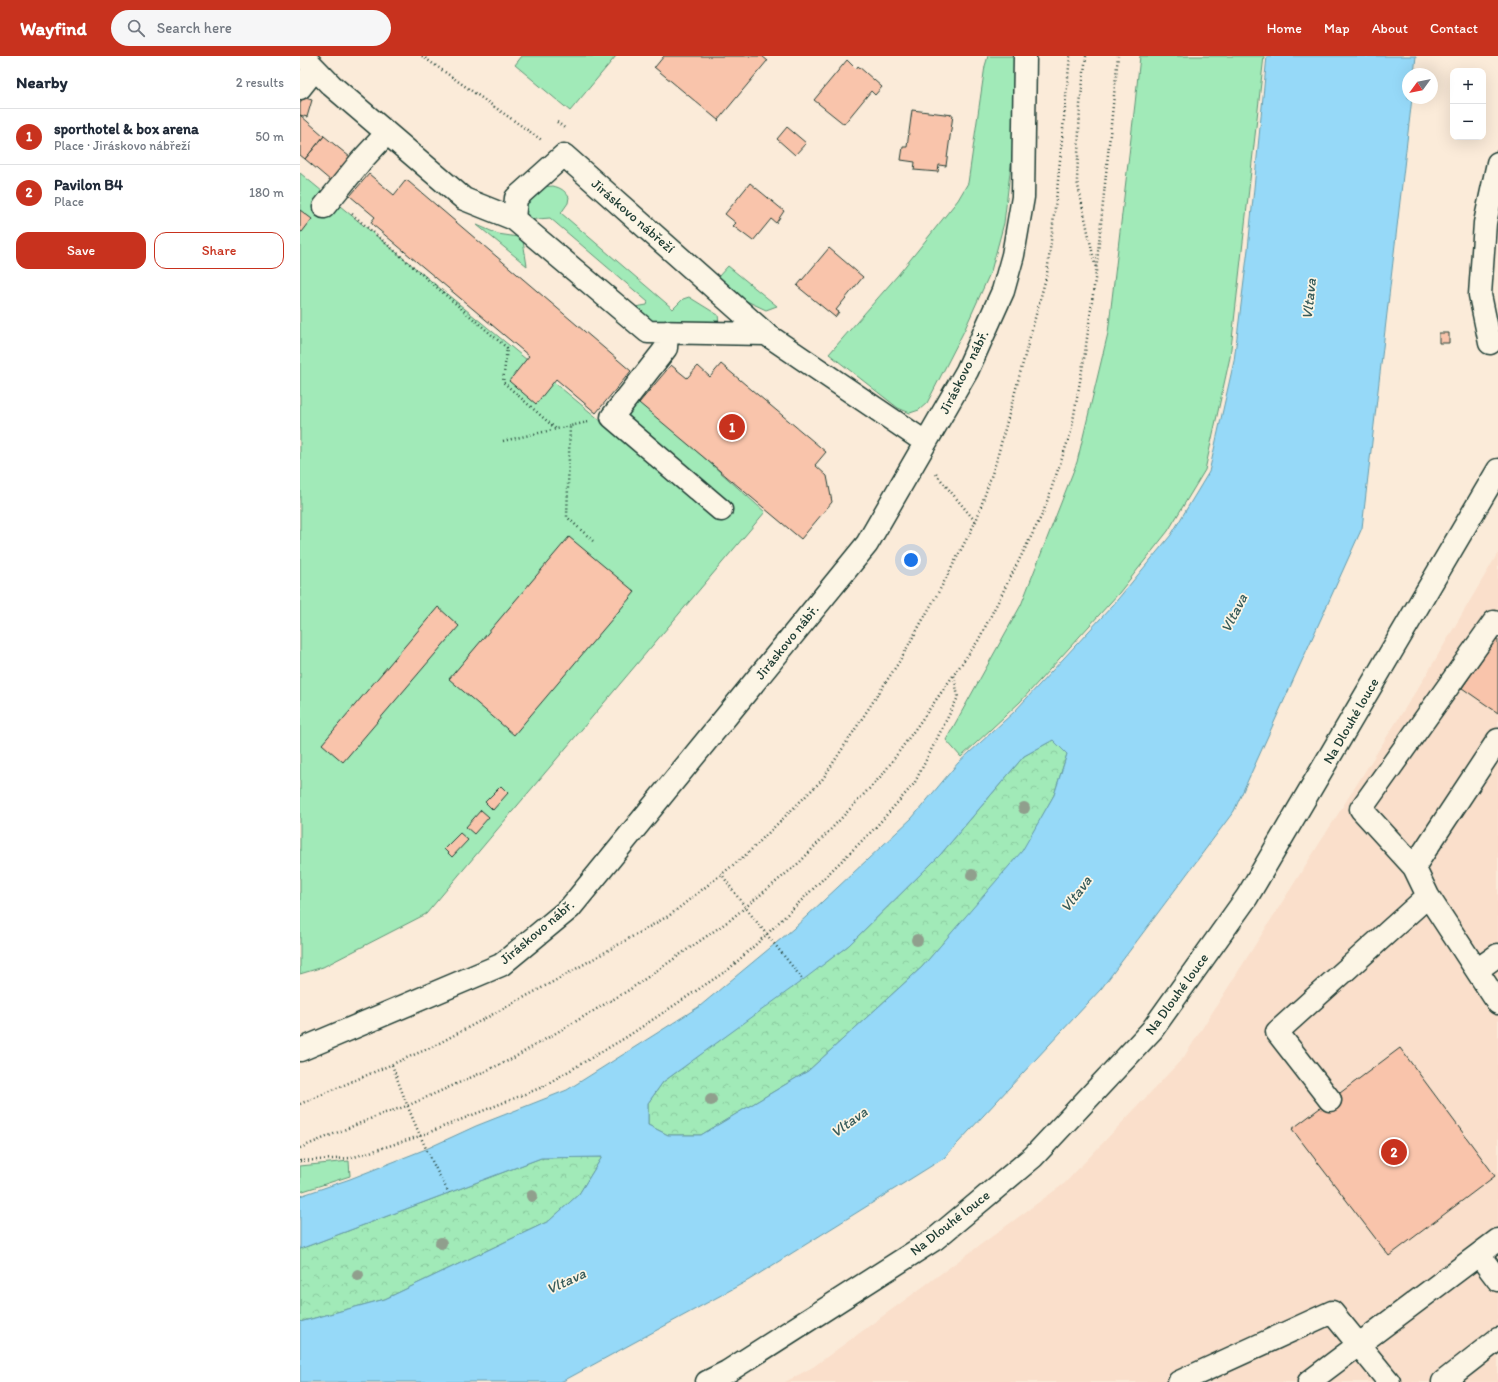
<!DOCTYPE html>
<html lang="en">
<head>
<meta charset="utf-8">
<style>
  body { margin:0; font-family:Itim,sans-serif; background:#f6f6f7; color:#1f2937 }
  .controls { position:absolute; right:12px; top:12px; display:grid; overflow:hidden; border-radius:8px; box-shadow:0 4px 16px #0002 }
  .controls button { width:36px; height:36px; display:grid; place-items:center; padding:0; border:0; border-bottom:1px solid #e0e1e3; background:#fff; color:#1f2937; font:20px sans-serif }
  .compass { position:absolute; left:1102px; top:12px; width:36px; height:36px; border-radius:50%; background:#fff; box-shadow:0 4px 16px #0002; rotate:237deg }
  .you { position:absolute; left:611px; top:504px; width:14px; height:14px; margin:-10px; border:3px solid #fff; border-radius:50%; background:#1a73e8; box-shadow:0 0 0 6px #1a73e833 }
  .badge { display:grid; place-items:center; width:26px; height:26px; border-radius:50%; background:#c8321e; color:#fff; font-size:13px; font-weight:700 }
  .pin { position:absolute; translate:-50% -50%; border:2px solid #fff; box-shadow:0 1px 4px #0006 }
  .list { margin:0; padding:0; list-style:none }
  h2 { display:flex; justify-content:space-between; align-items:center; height:52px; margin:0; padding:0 16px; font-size:17px }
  h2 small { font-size:13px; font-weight:400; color:#747a83 }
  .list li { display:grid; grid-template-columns:26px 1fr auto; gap:12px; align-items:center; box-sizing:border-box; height:56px; padding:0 16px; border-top:1px solid #e0e1e3 }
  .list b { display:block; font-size:15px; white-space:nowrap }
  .list p { margin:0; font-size:13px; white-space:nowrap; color:#747a83 }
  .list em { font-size:13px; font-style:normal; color:#747a83 }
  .actions { display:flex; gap:8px; padding:12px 16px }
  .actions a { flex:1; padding:9px 0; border:1px solid #c8321e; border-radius:12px; text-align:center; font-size:14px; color:#c8321e }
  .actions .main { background:#c8321e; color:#fff }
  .icon { flex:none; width:22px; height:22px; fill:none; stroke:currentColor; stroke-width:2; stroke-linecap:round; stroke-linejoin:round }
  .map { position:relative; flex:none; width:1198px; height:1326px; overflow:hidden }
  header { display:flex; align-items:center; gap:24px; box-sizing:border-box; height:56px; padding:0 20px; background:#c8321e; color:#fff }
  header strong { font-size:19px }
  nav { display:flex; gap:22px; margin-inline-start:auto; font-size:14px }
  .search { width:280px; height:36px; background:#f6f6f7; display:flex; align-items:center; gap:10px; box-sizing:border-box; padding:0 14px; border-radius:22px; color:#747a83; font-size:15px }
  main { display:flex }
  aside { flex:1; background:#fff }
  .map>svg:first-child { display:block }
  .built { fill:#fadfcb }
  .grass { fill:#a1eab8; stroke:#609476 }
  .park { fill:url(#park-crowns); stroke:#609476 }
  .water { fill:#96d9f8; stroke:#669baa; fill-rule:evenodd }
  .building { fill:#f9c4ab; stroke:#1f3d34 }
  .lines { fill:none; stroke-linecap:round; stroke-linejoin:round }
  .minor-casing { stroke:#1f3d34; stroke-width:25 }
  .major-casing { stroke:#1f3d34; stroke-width:25 }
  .path { stroke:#1f3d34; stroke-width:2.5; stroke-dasharray:1 3; stroke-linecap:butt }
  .minor { stroke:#fcf5e5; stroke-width:22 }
  .major { stroke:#fcf5e5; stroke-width:22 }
  .tree { fill:#909f8d }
  .labels { text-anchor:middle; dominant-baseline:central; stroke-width:3.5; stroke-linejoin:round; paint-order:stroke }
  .street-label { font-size:14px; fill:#1f3d34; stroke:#fcf5e5 }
  .water-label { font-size:15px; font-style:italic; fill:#375c5b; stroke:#fcf5e5 }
</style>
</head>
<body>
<header>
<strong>Wayfind</strong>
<div class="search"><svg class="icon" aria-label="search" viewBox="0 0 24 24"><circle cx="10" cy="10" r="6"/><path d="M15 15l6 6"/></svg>Search here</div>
<nav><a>Home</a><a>Map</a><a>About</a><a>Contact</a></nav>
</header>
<main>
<aside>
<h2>Nearby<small>2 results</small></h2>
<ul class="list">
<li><span class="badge">1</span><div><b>sporthotel &amp; box arena</b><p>Place · Jiráskovo nábřeží</p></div><em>50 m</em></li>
<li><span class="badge">2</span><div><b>Pavilon B4</b><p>Place</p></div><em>180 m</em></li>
</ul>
<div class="actions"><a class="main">Save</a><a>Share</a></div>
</aside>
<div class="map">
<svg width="1198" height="1326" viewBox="0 0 1198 1326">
  <defs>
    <pattern id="park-crowns" width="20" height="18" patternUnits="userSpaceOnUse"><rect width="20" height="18" fill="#a1eab8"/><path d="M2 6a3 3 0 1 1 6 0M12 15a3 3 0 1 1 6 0" fill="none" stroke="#8aca9f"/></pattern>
  </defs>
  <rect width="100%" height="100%" fill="#fbebd9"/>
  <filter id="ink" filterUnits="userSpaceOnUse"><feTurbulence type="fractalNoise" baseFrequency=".025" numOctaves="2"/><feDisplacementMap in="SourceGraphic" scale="8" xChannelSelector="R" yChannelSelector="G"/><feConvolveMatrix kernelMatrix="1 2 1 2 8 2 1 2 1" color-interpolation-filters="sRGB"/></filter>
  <g filter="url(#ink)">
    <path class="built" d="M1198,497V1326H485L513,1311L765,1127L884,1001L1128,616Z"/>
    <path class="grass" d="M222,0H316L270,55L215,9Z
      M688,0H713L717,19L714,83L704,167L691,215L664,275L627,347L619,354L610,357L598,352L529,298L598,219L658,144L668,127L685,10Z
      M840,0H964L930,301L905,414L868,475L819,537L720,646L661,701L646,684L721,549L777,406L808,277L835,48Z
      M0,117L301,365L327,333L465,456L126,858L23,911L0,918Z
      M253,130C261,132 264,134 269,141L268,147L261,157L373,253L383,243L389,241L418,259L419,267L354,270L329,252L347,249L348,246L250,162L225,164L222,143L241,131Z
      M177,169L198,178L218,181L223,185L227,210Z
      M428,210L477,250L466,254L423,234L417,226L418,221Z
      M49,1105L50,1120L0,1136V1110Z"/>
    <path class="park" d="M753,684L767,698L754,739L723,795L622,911L508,1015L401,1079H368L348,1069V1047L363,1026L549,889L640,799L724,700Z
      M280,1101H302L279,1138L249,1165L85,1243L0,1266V1193L241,1102Z"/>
    <path class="water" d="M967,0H1116L1114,18H1108V42H1112L1062,472L934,755L801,933L644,1102L449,1224L265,1324L260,1326H0V1266L85,1243L249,1165L279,1138L302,1101L241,1102L0,1193V1140L50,1123L126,1093L176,1070L267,1034L400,950L493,873L612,762L658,707L714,656L813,549L871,479L909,416L934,305L948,193ZM753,684L767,698L754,739L722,795L622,911L508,1015L401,1079H368L348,1069V1047L363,1026L503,924L549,889L640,799L724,700Z"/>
    <path class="building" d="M364,0H462L468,5H467L418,64L419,65L354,11H355Z
      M547,4L556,13L558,10L582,31L575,39L571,35L544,68L514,44Z
      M2,41L12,44L7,61L0,59V48Z
      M612,54L653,59L646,110L639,109L638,116L614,114L615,106L601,104L603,91H607Z
      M0,59L24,80L5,103L0,99Z
      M487,71L506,87L495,99L477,83Z
      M24,80L50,101L31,125L5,103Z
      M69,118L94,139L106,124L109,126L331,315L296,357L256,323L236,348L209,325L229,300L73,169L71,166L75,161L50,140Z
      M450,127L484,155L476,167L471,163L453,185L433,170L436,167L425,158Z
      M0,154L12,163L2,176L0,175Z
      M529,192L563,221L536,254L539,256L535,261L497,230Z
      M1139,277H1149V287H1139Z
      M421,308L526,396L515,409L527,420L532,446L501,483L339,347L371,309L387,322L398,310L410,321Z
      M269,481L335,536L214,679L149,623Z
      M138,551L159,570L43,706L22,688Z
      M1196,583L1198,584V657L1162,632Z
      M201,730L208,737L193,754L185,746Z
      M181,754L189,761L174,778L166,771Z
      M160,777L168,784L152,801L144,793Z
      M1100,992L1195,1120L1089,1200L992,1073Z"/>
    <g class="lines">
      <defs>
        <path id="minor" d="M3,0L31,29L164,143L214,163L348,276L466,278
          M0,32L15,13
          M24,151L61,105L87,77
          M214,163L216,142L264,99L466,278L625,386
          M367,276L366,292L312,361L421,454
          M1190,287L1180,239L1185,167L1198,107
          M1198,569L1194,566L1061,753L1114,811L1128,840L1198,947
          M1114,811L1198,684
          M1177,914L1198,899
          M0,994L201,909L270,852L567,488L667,315L703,235L713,199L723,141L725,0
          M1030,1044L977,976L1128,840
          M1179,1199L1198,1224
          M879,1326L1032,1256L1089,1326
          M1009,1326L1198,1184
          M1143,1326L1198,1283"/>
        <path id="major" d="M407,1326L427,1316L635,1183L733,1101L852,974L947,841L1198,414"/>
      </defs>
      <use href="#minor" class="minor-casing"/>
      <use href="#major" class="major-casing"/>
      <path class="path" d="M122,0L243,85
        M786,0L780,49L777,125L796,213
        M257,66L266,73
        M52,158L207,292L203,326L256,373
        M288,366L270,370L267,461L293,485
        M203,385L270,370
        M636,418L675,465
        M421,817C446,855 476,889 503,924
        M92,1009C108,1053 126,1097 149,1137
        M0,1048L132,991L260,922L370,859L447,798L522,724L599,606L643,528L676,465L696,406L747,218L757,135L770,0
        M0,1092L82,1058L107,1050L210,1004L329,934L430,864L500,806L583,718L678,585L743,457L771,376L785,297L796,216L818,0
        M0,1105L51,1102L120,1080L240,1032L325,982L429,913L466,879L574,773L614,728L658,641L654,619"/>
      <use href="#minor" class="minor"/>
      <use href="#major" class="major"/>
    </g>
    <g class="tree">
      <circle cx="724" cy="752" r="6"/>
      <circle cx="672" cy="819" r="6"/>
      <circle cx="617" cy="884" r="6"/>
      <circle cx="411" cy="1044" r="6"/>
      <circle cx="232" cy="1140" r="6"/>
      <circle cx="141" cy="1187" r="6"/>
      <circle cx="58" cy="1219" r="6"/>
    </g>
  </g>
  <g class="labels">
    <g class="street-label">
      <text transform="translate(333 160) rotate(41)">Jiráskovo nábřeží</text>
      <text transform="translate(664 316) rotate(-63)">Jiráskovo nábř.</text>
      <text transform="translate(487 586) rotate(-51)">Jiráskovo nábř.</text>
      <text transform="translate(1051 665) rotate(-60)">Na Dlouhé louce</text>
      <text transform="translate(237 876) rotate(-40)">Jiráskovo nábř.</text>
      <text transform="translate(877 938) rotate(-54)">Na Dlouhé louce</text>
      <text transform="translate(650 1167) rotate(-38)">Na Dlouhé louce</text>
    </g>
    <g class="water-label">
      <text transform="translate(1009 243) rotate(-84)">Vltava</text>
      <text transform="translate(934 557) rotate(-63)">Vltava</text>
      <text transform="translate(776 838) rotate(-53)">Vltava</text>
      <text transform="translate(549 1066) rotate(-36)">Vltava</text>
      <text transform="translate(266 1225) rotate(-25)">Vltava</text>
    </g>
  </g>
</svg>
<div class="controls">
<button>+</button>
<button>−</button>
</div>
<svg class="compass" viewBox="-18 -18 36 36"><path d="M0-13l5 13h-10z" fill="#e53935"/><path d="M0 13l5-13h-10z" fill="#747a83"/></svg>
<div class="you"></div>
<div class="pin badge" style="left:432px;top:371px">1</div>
<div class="pin badge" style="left:1094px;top:1096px">2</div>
</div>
</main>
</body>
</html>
